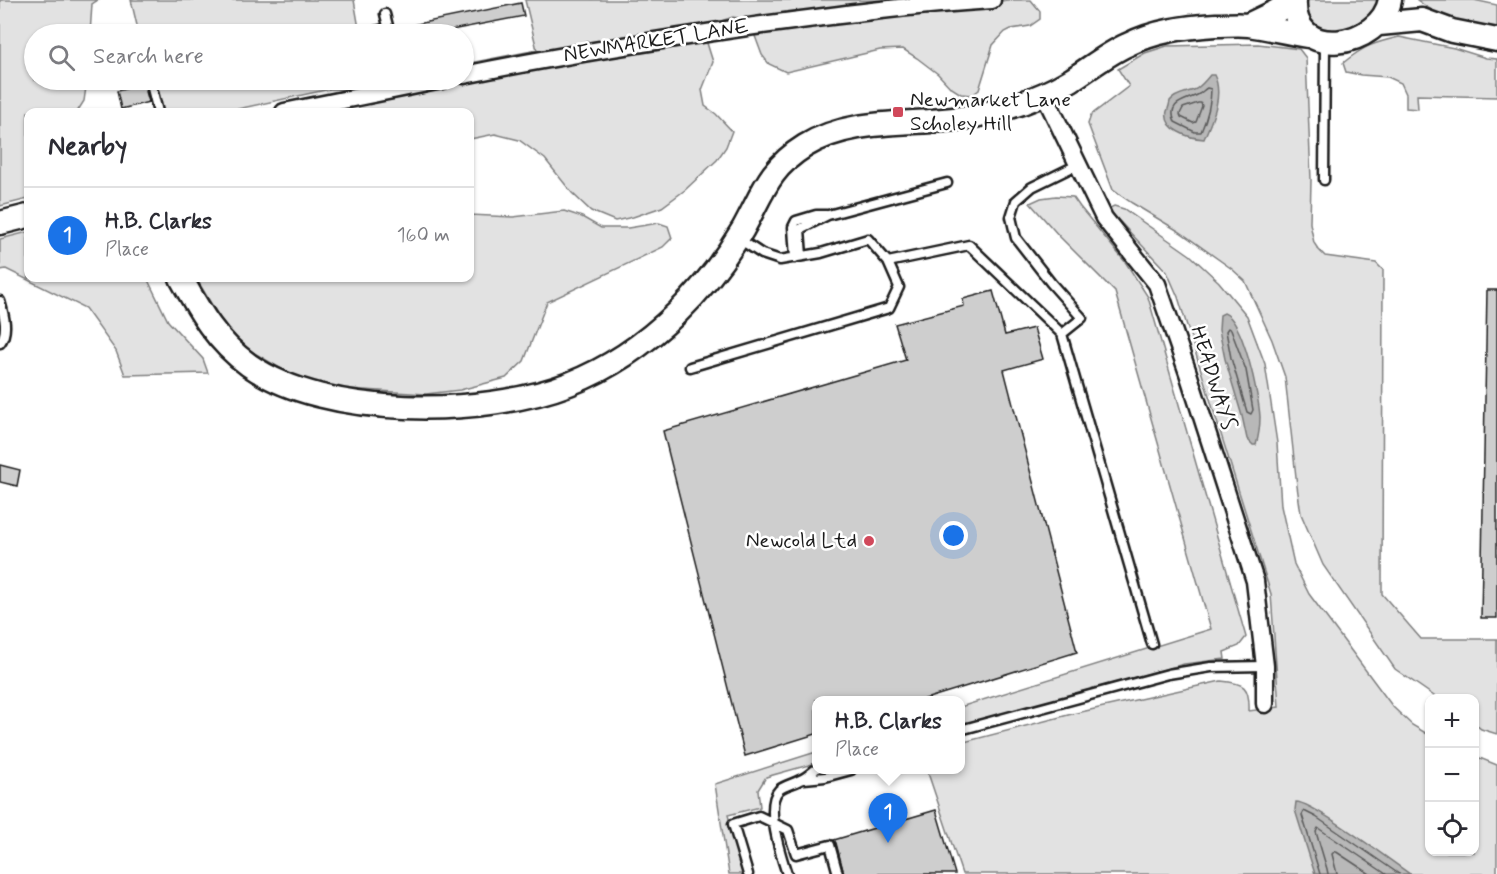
<!DOCTYPE html>
<html lang="en">
<head>
<meta charset="utf-8">
<style>
  body { margin:0; font-family:Mynerve,sans-serif; background:#f2f2f3; color:#2b2b33 }
  .controls { position:absolute; right:18px; bottom:18px; display:grid; overflow:hidden; border-radius:12px; box-shadow:0 2px 4px #0004 }
  .controls button { width:54px; height:54px; display:grid; place-items:center; padding:0; border:0; border-bottom:2px solid #e1e1e2; background:#fff; color:#2b2b33; font:30px sans-serif }
  .you { position:absolute; left:954px; top:536px; width:21px; height:21px; margin:-15px; border:4px solid #fff; border-radius:50%; background:#1a73e8; box-shadow:0 0 0 9px #1a73e833 }
  .badge { display:grid; place-items:center; width:39px; height:39px; border-radius:50%; background:#1a73e8; color:#fff; font-size:20px; font-weight:700 }
  .pin { position:absolute; translate:-50% -50px; filter:drop-shadow(0 2px 3px #0008) }
  .pin::after { content:''; position:absolute; top:32px; width:21px; height:18px; background:inherit; clip-path:polygon(0 0,100% 0,50% 100%) }
  .popup { position:absolute; left:812px; top:696px; width:153px; height:78px; box-sizing:border-box; display:grid; place-content:center; border-radius:12px; background:#fff; filter:drop-shadow(0 2px 4px #0005); font-size:20px; white-space:nowrap; color:#7c7c81 }
  .popup b { font-size:22px; color:#2b2b33 }
  .popup::after { content:''; position:absolute; left:50%; top:100%; margin-left:-12px; border:12px solid transparent; border-top-color:#fff }
  .list { margin:0; padding:0; list-style:none }
  h2 { display:flex; justify-content:space-between; align-items:center; height:78px; margin:0; padding:0 24px; font-size:26px }
  h2 small { font-size:20px; font-weight:400; color:#7c7c81 }
  .list li { display:grid; grid-template-columns:39px 1fr auto; gap:18px; align-items:center; box-sizing:border-box; height:96px; padding:0 24px; border-top:2px solid #e1e1e2 }
  .list b { display:block; font-size:22px; white-space:nowrap }
  .list p { margin:0; font-size:20px; white-space:nowrap; color:#7c7c81 }
  .list em { font-size:20px; font-style:normal; color:#7c7c81 }
  .icon { flex:none; width:33px; height:33px; fill:none; stroke:currentColor; stroke-width:2; stroke-linecap:round; stroke-linejoin:round }
  .map { position:relative; flex:none; width:1497px; height:874px; overflow:hidden }
  .search { position:absolute; background:#fff; box-shadow:0 2px 4px #0004; left:24px; top:24px; width:450px; height:66px; display:flex; align-items:center; gap:15px; box-sizing:border-box; padding:0 21px; border-radius:33px; color:#7c7c81; font-size:22px }
  .panel { position:absolute; background:#fff; box-shadow:0 2px 4px #0004; left:24px; top:108px; width:450px; height:174px; border-radius:12px }
  .map>svg:first-child { display:block }
  .green { fill:#e2e2e2; stroke:#7f7f7f; stroke-width:1.5 }
  .water { fill:#b8b8b8; stroke:#7a7a7a; stroke-width:1.5 }
  .lines { fill:none; stroke-linecap:round; stroke-linejoin:round }
  .shore { stroke:#5a5a5a; stroke-width:1.5 }
  .building { fill:#cecece; stroke:#1c1c1c; stroke-width:1.5 }
  .lane-casing { stroke:#1c1c1c; stroke-width:13 }
  .street-casing { stroke:#1c1c1c; stroke-width:21 }
  .secondary-casing { stroke:#1c1c1c; stroke-width:27 }
  .lane { stroke:#fff; stroke-width:8 }
  .street { stroke:#fff; stroke-width:16 }
  .secondary { stroke:#fff; stroke-width:22 }
  .poi-dot { fill:#d1495b; stroke:#fff; stroke-width:2 }
  .labels { text-anchor:middle; dominant-baseline:central; stroke-width:5; stroke-linejoin:round; paint-order:stroke }
  .street-label { font-size:21px; fill:#1c1c1c; stroke:#fff }
  .poi-label { font-size:21px; fill:#1c1c1c; stroke:#fff; text-anchor:start }
</style>
</head>
<body>
<div class="map">
<svg width="1497" height="874" viewBox="0 0 1497 874">
  <rect width="100%" height="100%" fill="#fff"/>
  <filter id="ink" filterUnits="userSpaceOnUse"><feTurbulence type="fractalNoise" baseFrequency=".0167" numOctaves="2"/><feDisplacementMap in="SourceGraphic" scale="12" xChannelSelector="R" yChannelSelector="G"/><feConvolveMatrix kernelMatrix="1 2 1 2 8 2 1 2 1" color-interpolation-filters="sRGB"/></filter>
  <g filter="url(#ink)">
    <path class="green" d="M0,0H98L92,4L90,34H34V80H87L84,101L77,112H28V199L0,206Z
      M131,0H354L360,34H139Z
      M525,0H883L872,4L936,11L1007,0H1031L1040,11V19L1030,26L1011,29L1005,32L993,45L979,90L972,95L961,94L950,87L938,74L917,58L903,49L880,50L786,72L769,64L762,55L755,36L744,19L733,17L715,23L706,33L707,43L713,62L702,90L705,106L716,114L732,131L726,147L717,160L685,190L662,207L633,217L615,221L591,211L572,193L545,159L519,140L495,134L470,139V112H306L354,97L353,89H330L224,112H157L149,80H369L370,82L383,80H464V64L537,50Z
      M1307,0H1385L1365,22L1348,30L1326,32L1311,25C1307,17 1304,9 1307,0Z
      M1417,0H1474L1497,5V28C1464,23 1444,21 1417,0Z
      M1399,37L1454,48L1486,58L1497,59V97L1417,95L1418,109L1406,108V94L1401,83L1388,77L1361,75L1346,72L1343,63C1364,46 1373,43 1399,37Z
      M1258,44L1299,49L1306,58L1311,180L1310,223L1314,243L1318,249L1325,256L1376,263L1383,270L1382,594L1421,639H1497V734L1481,729L1475,724L1474,698H1437L1395,669L1323,565L1301,514L1297,486L1285,377L1272,340L1245,281L1232,269L1180,232L1132,203L1113,190L1088,124L1091,115L1129,86L1118,69L1145,53L1167,46Z
      M1056,196L1073,197L1080,207L1126,263L1148,297L1246,637L1239,646L1224,652L1225,659L1184,664L960,725V707L1211,629L1115,292L1060,237L1030,203L1041,198Z
      M1114,206L1124,209L1190,255L1219,282L1247,316L1265,364L1277,443L1281,506L1294,564L1309,594L1393,707L1412,725L1429,735L1430,852H1474L1475,756L1497,765V874H962L927,770H960V743L1072,714L1221,681C1244,683 1250,686 1249,711L1279,707L1271,594L1178,297L1167,272L1108,209Z
      M564,211L582,217L601,228H628L659,223L668,226L672,238L663,247L547,302L524,361L506,378L460,390L426,394L334,388L290,374L246,348L228,332L196,278H470V215L513,217Z
      M28,232V278H147L168,321L203,359L208,373L125,375L116,351L85,308L6,269L0,270V239Z
      M816,752V763L766,777L758,790L760,807L728,815L744,874H729L715,784Z"/>
    <path class="water" d="M1210,75H1214C1224,95 1212,120 1204,139C1189,138 1163,130 1167,111C1168,110 1170,102 1170,101C1176,93 1188,93 1196,89C1202,85 1206,80 1210,75Z
      M1224,313C1243,319 1259,397 1260,417C1260,426 1259,435 1256,445H1253L1247,439L1242,416L1225,359L1219,330L1220,315Z
      M1296,802C1313,802 1391,861 1410,874H1315L1295,810Z"/>
    <g class="lines">
      <path class="shore" d="M1207,88L1211,89C1211,105 1207,118 1201,132H1195L1175,122C1166,101 1187,101 1199,94C1201,93 1205,89 1207,88Z
        M1198,103H1201L1202,106L1196,122L1193,123L1181,117L1180,114L1183,108Z
        M1228,328L1231,330L1246,370L1253,410L1251,414L1247,412L1231,358L1226,331Z
        M1320,874L1302,815L1304,811L1316,817L1399,874
        M1328,874L1327,869L1316,832L1318,828L1386,874
        M1337,874L1332,854L1335,851L1370,874"/>
    </g>
    <path class="building" d="M521,3L524,16L431,34H414L412,25Z
      M381,24L384,34H354V30Z
      M144,84L149,102L121,109L117,91Z
      M1487,290H1497V618H1481Z
      M993,291L1005,335L1034,328L1043,359L1004,370L1077,652L922,700H816V734L745,756L663,431L906,360L895,324L964,306L963,299Z
      M0,465L20,470L17,486L0,482Z
      M936,810L955,874H844L836,843L834,840Z"/>
    <g class="lines">
      <defs>
        <path id="lane" d="M385,14L390,34
          M150,80L158,112
          M1324,180L1325,42
          M739,239L762,254L780,260L821,253L868,239L888,262L969,245L1062,334L1082,318L1051,283L1016,238L1011,217L1016,201L1032,187L1079,164
          M802,256L800,229L828,215L947,183
          M795,258L793,227L796,221L816,215H826
          M0,301C4,315 9,331 0,343
          M1062,334L1152,644
          M690,367L889,308L899,287L888,262
          M960,730L1168,674L1211,667L1265,666
          M804,779L825,777L851,770
          M748,874L733,824L759,816L788,830L796,854L830,845L838,874
          M787,874C781,856 764,805 779,790C785,785 793,784 800,780C806,778 811,773 816,769"/>
        <path id="street" d="M464,75C557,56 652,41 747,27C829,16 910,5 992,0
          M1044,94L1104,218L1157,284L1188,373L1255,581L1265,666V704
          M284,112L442,80"/>
        <path id="secondary" d="M1295,0C1291,63 1381,48 1390,0
          M1379,24L1422,20L1452,31L1497,40
          M1248,25L1277,11L1291,0
          M0,223L28,216
          M181,278C200,312 216,341 249,365C326,419 484,417 569,384C611,368 646,343 678,312C703,288 725,259 743,229C763,193 768,169 805,146C857,114 922,128 979,115C1011,108 1043,97 1071,80C1090,68 1107,54 1127,45C1155,31 1185,27 1216,25C1227,25 1239,24 1249,25C1269,28 1288,33 1308,36"/>
      </defs>
      <use href="#lane" class="lane-casing"/>
      <use href="#street" class="street-casing"/>
      <use href="#secondary" class="secondary-casing"/>
      <use href="#lane" class="lane"/>
      <use href="#street" class="street"/>
      <use href="#secondary" class="secondary"/>
    </g>
  </g>
  <g class="poi-dot">
    <rect x="892" y="106" width="12" height="12" rx="3"/>
    <circle cx="869" cy="541" r="6"/>
  </g>
  <g class="labels">
    <g class="street-label">
      <text transform="translate(656 41) rotate(-9)">NEWMARKET LANE</text>
      <text transform="translate(1213 378) rotate(72)">HEADWAYS</text>
    </g>
    <g class="poi-label">
      <text x="910" y="100">Newmarket Lane<tspan x="910" dy="24">Scholey Hill</tspan></text>
      <text x="857" y="541" text-anchor="end">Newcold Ltd</text>
    </g>
  </g>
</svg>
<div class="controls">
<button>+</button>
<button>−</button>
<button><svg class="icon" aria-label="locate" viewBox="0 0 24 24"><circle cx="12" cy="12" r="6"/><path d="M12 2v4M12 18v4M2 12h4M18 12h4"/></svg></button>
</div>
<div class="you"></div>
<div class="pin badge" style="left:888px;top:843px">1</div>
<div class="popup"><b>H.B. Clarks</b>Place</div>
<div class="search"><svg class="icon" aria-label="search" viewBox="0 0 24 24"><circle cx="10" cy="10" r="6"/><path d="M15 15l6 6"/></svg>Search here</div>
<section class="panel">
<h2>Nearby<small></small></h2>
<ul class="list">
<li><span class="badge">1</span><div><b>H.B. Clarks</b><p>Place</p></div><em>160 m</em></li>
</ul>
</section>
</div>
</body>
</html>
